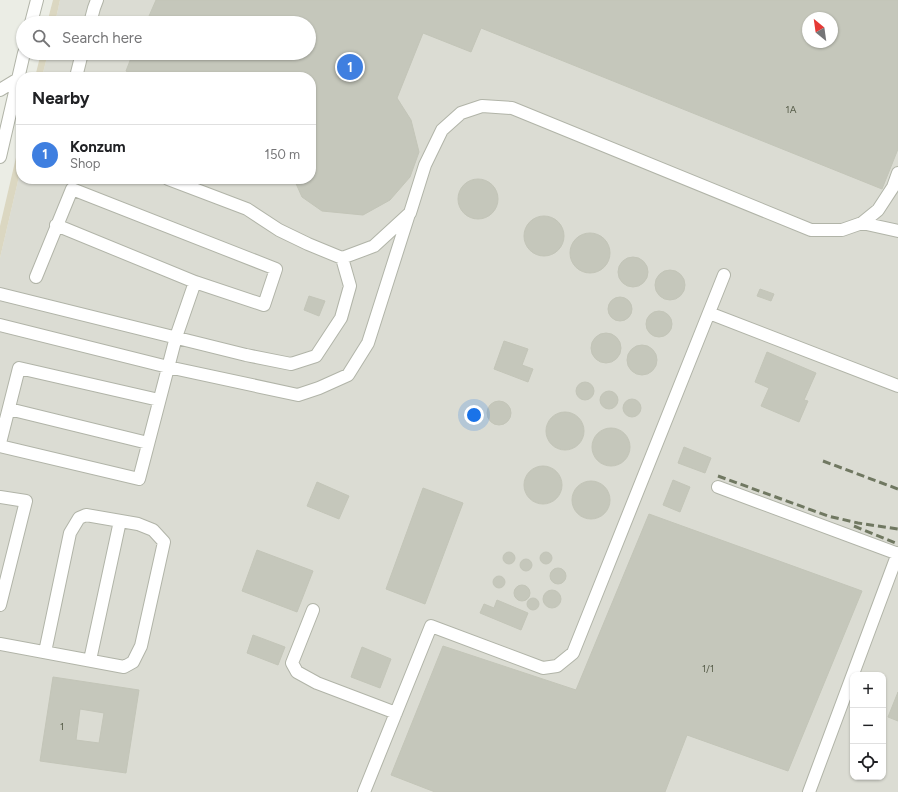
<!DOCTYPE html>
<html lang="en">
<head>
<meta charset="utf-8">
<style>
  body { margin:0; font-family:Figtree,sans-serif; background:#f2f2f2; color:#202124 }
  .controls { position:absolute; right:12px; bottom:12px; display:grid; overflow:hidden; border-radius:8px; box-shadow:0 1px 3px #0004 }
  .controls button { width:36px; height:36px; display:grid; place-items:center; padding:0; border:0; border-bottom:1px solid #e0e0e0; background:#fff; color:#202124; font:20px sans-serif }
  .compass { position:absolute; left:802px; top:12px; width:36px; height:36px; border-radius:50%; background:#fff; box-shadow:0 1px 3px #0004; rotate:331deg }
  .you { position:absolute; left:474px; top:415px; width:14px; height:14px; margin:-10px; border:3px solid #fff; border-radius:50%; background:#1a73e8; box-shadow:0 0 0 6px #1a73e833 }
  .badge { display:grid; place-items:center; width:26px; height:26px; border-radius:50%; background:#ce6ee2; color:#fff; font-size:13px; font-weight:700 }
  .pin { position:absolute; translate:-50% -50%; border:2px solid #fff; box-shadow:0 1px 4px #0006 }
  .list { margin:0; padding:0; list-style:none }
  h2 { display:flex; justify-content:space-between; align-items:center; height:52px; margin:0; padding:0 16px; font-size:17px }
  h2 small { font-size:13px; font-weight:400; color:#757577 }
  .list li { display:grid; grid-template-columns:26px 1fr auto; gap:12px; align-items:center; box-sizing:border-box; height:60px; padding:0 16px; border-top:1px solid #e0e0e0 }
  .list b { display:block; font-size:15px; white-space:nowrap }
  .list p { margin:0; font-size:13px; white-space:nowrap; color:#757577 }
  .list em { font-size:13px; font-style:normal; color:#757577 }
  .icon { flex:none; width:22px; height:22px; fill:none; stroke:currentColor; stroke-width:2; stroke-linecap:round; stroke-linejoin:round }
  .map { position:relative; flex:none; width:898px; height:792px; overflow:hidden }
  .search { position:absolute; background:#fff; box-shadow:0 1px 3px #0004; left:16px; top:16px; width:300px; height:44px; display:flex; align-items:center; gap:10px; box-sizing:border-box; padding:0 14px; border-radius:22px; color:#757577; font-size:15px }
  .panel { position:absolute; background:#fff; box-shadow:0 1px 3px #0004; left:16px; top:72px; width:300px; height:112px; border-radius:16px }
  .map>svg:first-child { display:block }
  .built { fill:#dbdcd3; fill-rule:evenodd }
  .green { fill:#dbd7c1 }
  .building { fill:#c5c7bb; stroke:#c3c5b8; fill-rule:evenodd }
  .lines { fill:none; stroke-linecap:round; stroke-linejoin:round }
  .minor-casing { stroke:#b1b4a8; stroke-width:14 }
  .minor { stroke:#fff; stroke-width:12 }
  .rail { stroke:#707861; stroke-width:3; stroke-dasharray:8 4; stroke-linecap:butt }
  .labels { text-anchor:middle; dominant-baseline:central; stroke-width:4; stroke-linejoin:round; paint-order:stroke }
  .number-label { font-size:10px; fill:#595f4b }
</style>
</head>
<body>
<div class="map">
<svg width="898" height="792" viewBox="0 0 898 792">
  <rect width="100%" height="100%" fill="#ebede5"/>
  <path class="built" d="M60,0H898V792H0V258L21,168V179H311V77H42L48,53H309V23H55ZM808,18H832V42H808ZM853,675H883V777H853Z"/>
  <path class="green" d="M53,0H60L55,23H47Z
    M41,53H48L42,77H35Z
    M21,136V168L0,258V226Z"/>
  <path class="building" d="M156,0H898V149L882,189L481,28L471,52L423,33L397,98L411,120L419,152L410,177L390,200L363,215L322,211L302,197L294,179H311V77H138L126,71L133,53H309V23H146ZM808,18H832V42H808Z
    M458 199a20 20 0 1 1 40 0a20 20 0 1 1-40 0Z
    M524 236a20 20 0 1 1 40 0a20 20 0 1 1-40 0Z
    M570 253a20 20 0 1 1 40 0a20 20 0 1 1-40 0Z
    M618 272a15 15 0 1 1 30 0a15 15 0 1 1-30 0Z
    M655 285a15 15 0 1 1 30 0a15 15 0 1 1-30 0Z
    M760,289L774,294L771,301L757,296Z
    M309,296L325,301L319,316L304,310Z
    M608 309a12 12 0 1 1 24 0a12 12 0 1 1-24 0Z
    M646 324a13 13 0 1 1 26 0a13 13 0 1 1-26 0Z
    M591 348a15 15 0 1 1 30 0a15 15 0 1 1-30 0Z
    M504,341L528,349L522,365L533,369L528,382L494,369Z
    M627 360a15 15 0 1 1 30 0a15 15 0 1 1-30 0Z
    M767,352L816,373L804,400L808,401L799,422L761,406L769,388L755,382Z
    M576 391a9 9 0 1 1 18 0a9 9 0 1 1-18 0Z
    M600 400a9 9 0 1 1 18 0a9 9 0 1 1-18 0Z
    M623 408a9 9 0 1 1 18 0a9 9 0 1 1-18 0Z
    M487 413a12 12 0 1 1 24 0a12 12 0 1 1-24 0Z
    M546 431a19 19 0 1 1 38 0a19 19 0 1 1-38 0Z
    M592 447a19 19 0 1 1 38 0a19 19 0 1 1-38 0Z
    M684,447L711,458L705,473L678,463Z
    M524 485a19 19 0 1 1 38 0a19 19 0 1 1-38 0Z
    M673,480L690,487L680,512L663,505Z
    M572 500a19 19 0 1 1 38 0a19 19 0 1 1-38 0Z
    M317,482L349,496L339,519L307,506Z
    M423,488L463,503L425,604L386,589Z
    M649,514L862,591L788,771L687,735L665,792H435L391,775L443,646L576,690Z
    M257,550L313,571L297,612L242,591Z
    M503 558a6 6 0 1 1 12 0a6 6 0 1 1-12 0Z
    M540 558a6 6 0 1 1 12 0a6 6 0 1 1-12 0Z
    M520 565a6 6 0 1 1 12 0a6 6 0 1 1-12 0Z
    M550 576a8 8 0 1 1 16 0a8 8 0 1 1-16 0Z
    M493 582a6 6 0 1 1 12 0a6 6 0 1 1-12 0Z
    M514 593a8 8 0 1 1 16 0a8 8 0 1 1-16 0Z
    M543 599a9 9 0 1 1 18 0a9 9 0 1 1-18 0Z
    M527 604a6 6 0 1 1 12 0a6 6 0 1 1-12 0Z
    M497,600L528,613L521,630L480,613L484,604L494,608Z
    M253,635L285,647L278,665L247,653Z
    M362,647L391,659L380,688L351,677Z
    M53,677L139,690L126,773L40,761ZM80,709L104,713L99,743L76,740Z
    M898,692V721L888,717Z"/>
  <g class="lines">
    <defs>
      <path id="minor" d="M31,23L37,0
        M90,23L94,8L97,0
        M76,77L82,53
        M0,90L18,79
        M0,157L24,53
        M168,179L247,209L279,230L308,244L342,258L374,246L410,213L425,165L442,130L461,113L482,106L512,108L811,230H842L862,223L878,210L893,187L898,173
        M862,223L898,231
        M36,277L72,189L276,269L264,305L195,282L56,225
        M0,294L246,355L291,364L316,356L341,318L350,286L342,258
        M709,313L898,386
        M0,325L168,367L298,395L319,388L348,375L368,343L409,214
        M9,409L148,443
        M0,443L19,368L159,400
        M0,446L139,479L176,337L195,282
        M718,487L898,554
        M0,497L26,501L0,605
        M313,610L292,663L297,672L317,683L396,713
        M0,644L124,667L133,662L141,646L164,542L153,530L138,524L86,515L79,518L70,533L45,652
        M90,660L120,521
        M364,792L431,626L543,668L557,666L573,653L724,275
        M809,792L898,553"/>
    </defs>
    <use href="#minor" class="minor-casing"/>
    <use href="#minor" class="minor"/>
    <path class="rail" d="M823,461L898,489
      M718,476L828,516L858,523L898,529
      M854,526L898,544"/>
  </g>
  <g class="labels">
    <g class="number-label">
      <text x="791" y="109">1A</text>
      <text x="708" y="668">1/1</text>
      <text x="62" y="726">1</text>
    </g>
  </g>
</svg>
<div class="controls">
<button>+</button>
<button>−</button>
<button><svg class="icon" aria-label="locate" viewBox="0 0 24 24"><circle cx="12" cy="12" r="6"/><path d="M12 2v4M12 18v4M2 12h4M18 12h4"/></svg></button>
</div>
<svg class="compass" viewBox="-18 -18 36 36"><path d="M0-13l5 13h-10z" fill="#e53935"/><path d="M0 13l5-13h-10z" fill="#757577"/></svg>
<div class="you"></div>
<div class="pin badge" style="left:350px;top:67px;background:#3f7fe0">1</div>
<div class="search"><svg class="icon" aria-label="search" viewBox="0 0 24 24"><circle cx="10" cy="10" r="6"/><path d="M15 15l6 6"/></svg>Search here</div>
<section class="panel">
<h2>Nearby<small></small></h2>
<ul class="list">
<li><span class="badge" style="background:#3f7fe0">1</span><div><b>Konzum</b><p>Shop</p></div><em>150 m</em></li>
</ul>
</section>
</div>
</body>
</html>
